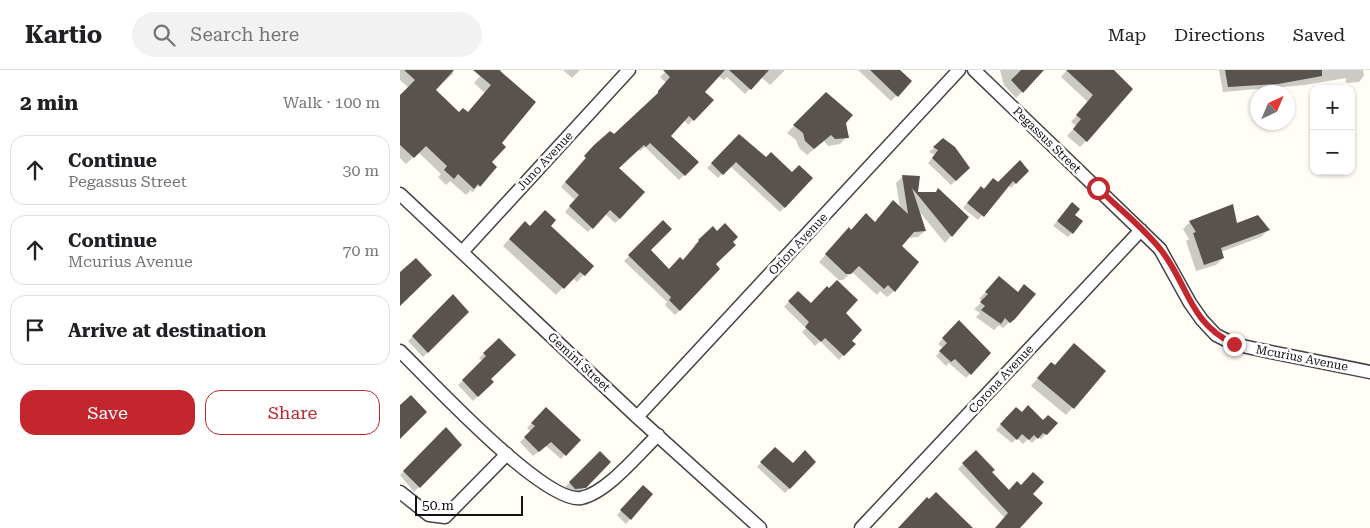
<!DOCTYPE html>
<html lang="en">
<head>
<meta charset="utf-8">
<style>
  body { margin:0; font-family:"Roboto Serif",serif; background:#f2f2f2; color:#202124 }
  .controls { position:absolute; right:15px; top:15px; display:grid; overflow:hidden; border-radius:10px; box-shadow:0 1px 4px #0004 }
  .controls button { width:45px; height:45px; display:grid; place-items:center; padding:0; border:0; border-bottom:1px solid #e0e0e0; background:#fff; color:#202124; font:25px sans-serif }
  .compass { position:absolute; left:850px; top:15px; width:45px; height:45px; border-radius:50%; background:#fff; box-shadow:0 1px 4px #0004; rotate:44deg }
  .scale { position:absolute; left:15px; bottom:12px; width:108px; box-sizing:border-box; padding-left:5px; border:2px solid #111; border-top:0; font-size:14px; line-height:18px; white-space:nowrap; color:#111; -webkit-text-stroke:4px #fff; paint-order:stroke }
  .stop { position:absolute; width:15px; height:15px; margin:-11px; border:4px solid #c4262e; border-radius:50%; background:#fff }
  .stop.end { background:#c4262e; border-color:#fff; box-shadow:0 1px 5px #0008 }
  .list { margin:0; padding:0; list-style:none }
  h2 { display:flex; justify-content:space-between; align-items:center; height:65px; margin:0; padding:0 20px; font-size:21px }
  h2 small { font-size:16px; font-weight:400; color:#757577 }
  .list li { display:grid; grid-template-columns:32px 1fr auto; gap:15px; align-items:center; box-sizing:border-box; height:70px; margin:0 10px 10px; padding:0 10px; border:1px solid #e0e0e0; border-radius:15px }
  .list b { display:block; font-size:19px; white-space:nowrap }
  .list p { margin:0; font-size:16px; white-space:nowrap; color:#757577 }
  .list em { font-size:16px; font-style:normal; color:#757577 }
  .actions { display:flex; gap:10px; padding:15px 20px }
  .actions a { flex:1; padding:11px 0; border:1px solid #c4262e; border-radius:15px; text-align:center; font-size:18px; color:#c4262e }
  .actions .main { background:#c4262e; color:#fff }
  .icon { flex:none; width:28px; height:28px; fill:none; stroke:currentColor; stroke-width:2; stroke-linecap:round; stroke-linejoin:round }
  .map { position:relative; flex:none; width:970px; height:458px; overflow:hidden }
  header { display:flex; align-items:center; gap:30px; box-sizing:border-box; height:70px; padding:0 25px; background:#fff; border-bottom:1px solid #e0e0e0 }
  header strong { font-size:24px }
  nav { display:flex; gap:28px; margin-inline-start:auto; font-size:18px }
  .search { width:350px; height:45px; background:#f2f2f2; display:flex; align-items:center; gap:12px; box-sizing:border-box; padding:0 18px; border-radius:28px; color:#757577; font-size:19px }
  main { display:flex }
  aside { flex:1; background:#fff }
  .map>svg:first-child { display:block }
  .shadow { fill:#0003 }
  .building { fill:#5a524d }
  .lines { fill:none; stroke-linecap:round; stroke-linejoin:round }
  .street-casing { stroke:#444; stroke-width:15 }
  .street { stroke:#fff; stroke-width:12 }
  .route { stroke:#c4262e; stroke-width:6 }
  .labels { text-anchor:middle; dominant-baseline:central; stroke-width:5; stroke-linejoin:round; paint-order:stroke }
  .street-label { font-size:12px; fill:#111; stroke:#fff }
</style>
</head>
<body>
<header>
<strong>Kartio</strong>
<div class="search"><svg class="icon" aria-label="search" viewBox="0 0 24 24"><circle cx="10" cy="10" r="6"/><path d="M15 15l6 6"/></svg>Search here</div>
<nav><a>Map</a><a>Directions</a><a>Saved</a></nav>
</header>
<main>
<aside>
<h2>2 min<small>Walk · 100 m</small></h2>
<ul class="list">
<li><svg class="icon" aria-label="ahead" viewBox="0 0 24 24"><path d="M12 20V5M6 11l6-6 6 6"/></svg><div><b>Continue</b><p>Pegassus Street</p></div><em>30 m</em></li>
<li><svg class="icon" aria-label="ahead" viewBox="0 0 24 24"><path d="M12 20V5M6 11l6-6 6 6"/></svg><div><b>Continue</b><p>Mcurius Avenue</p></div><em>70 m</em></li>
<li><svg class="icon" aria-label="arrive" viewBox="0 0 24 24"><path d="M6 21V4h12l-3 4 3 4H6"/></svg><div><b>Arrive at destination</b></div></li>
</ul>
<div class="actions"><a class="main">Save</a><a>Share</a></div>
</aside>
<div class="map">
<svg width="970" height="458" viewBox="0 0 970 458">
  <rect width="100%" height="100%" fill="#fffdf5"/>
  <path class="shadow" d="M0,0H52L53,4L34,20L59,44L68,43L85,23L74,13L85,0H102L100,3V73L90,92L95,97L72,123L71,120L66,125L50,111L46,115L38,107L41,104L18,82L6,94L0,88V27L9,18L0,10Z
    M163,0H180L172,8Z
    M267,0H385L370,15L361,7L345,24L327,7L324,10L318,6L303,22L312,30L288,55L284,50L270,66L297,92L279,110L245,77L240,81L238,79L218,99L220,149L215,153L205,144L188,162L165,142L175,130L161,117L195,76L214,66L245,39L266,13L260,7Z
    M458,0H499L511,11L491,31Z
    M600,0H643L616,28L604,15Z
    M667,0H711L686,71L680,77L667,66L676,56L671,52L688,32L661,7Z
    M819,0H963L964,6L959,12L946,13V8L905,15L823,22Z
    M426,24L444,53L447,67L440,74L428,76L424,71L407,85L399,78L396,70L387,63Z
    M339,66L366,89L392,104L411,108L380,142L330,96L318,108L307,98Z
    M543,70L568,98L551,115L528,93L535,85L529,82Z
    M621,91L627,101L611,118L608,115L578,150L563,138L576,122L598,113Z
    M503,106L517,123L567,147L545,173L518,140L525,161L518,167L507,168L501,176L494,221L487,227L480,221L477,225L452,202L443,210H439L419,192L442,166L474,153L500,138L496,113Z
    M672,134L674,145L672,163L668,167L653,156Z
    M263,152L249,180L269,200L282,192L296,177L294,175L313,158L314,194L300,217L301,219L275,245L265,235L267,232L224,191Z
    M790,152L836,154L868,160L861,167L821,182L823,188L816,195L796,201L786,171L789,169L783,159Z
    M149,156L192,196L177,212L172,208L156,225L103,176L118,160Z
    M593,214L614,248L603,258L599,255L594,260L576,247L580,243L574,239L583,231L579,229Z
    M398,222L411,234L444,243L450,271L454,274L439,290L420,271L415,276L402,262L406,258L384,237Z
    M53,226L68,242L23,287L8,271Z
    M559,251L590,283L566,308L549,293L546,296L536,286L543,278L538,274Z
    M99,270L89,309L92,312L73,331L58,315L83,292L79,288Z
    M654,296L704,301L666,345L631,316L644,301Z
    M146,338L179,370L161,389L146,376L133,386L120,372L131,362L127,358Z
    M616,338L622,343L656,354L641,369L638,367L632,373L628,369L623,374L617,368L612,373L596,360Z
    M46,359L61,375L14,422L0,405Z
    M375,378L392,395L415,392L385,423L357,397Z
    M576,381L590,403L609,421L631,424L619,458H596L605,448L558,399Z
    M200,383L209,392L180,422L170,423L165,417Z
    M243,417L230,449L226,454L217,445Z"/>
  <path class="building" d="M4,0H54L36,20L59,42L63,38L68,42L91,15L73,0H99L136,32L102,73L106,77L92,92L97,97L80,117L78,114L74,119L58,104L54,109L44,100L47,96L26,76L14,88L0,75V25L15,10Z
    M263,0H325L305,22L314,30L294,51L289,46L271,66L299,92L285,106L250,73L246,77L244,75L219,98L245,122L220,149L210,140L193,159L169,136L179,125L165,112L186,88L184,86L194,75L210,61L214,64L258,23V21L270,7Z
    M329,0H369L351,20Z
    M470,0H500L512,11L498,27Z
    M621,0H644L623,23L611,10Z
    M666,0H714L733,19L687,72L673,59L681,49L676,45L693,25Z
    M825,0H922V6L878,14L828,17Z
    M426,22L453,45L446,53L449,68L435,69L431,65L414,79L405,71L403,63L393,55Z
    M339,64L366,87L371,82L392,102L399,95L413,108L385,138L336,92L323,105L311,93Z
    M543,68L555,77L570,98L556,111L532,88L538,80L533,77Z
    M620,90L629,101L616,114L613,111L584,147L567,133L581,116L584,119L593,108L598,112Z
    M502,105L520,106L518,122H536L538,118L569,147L552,167L512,118L526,161L514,162L502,176L519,192L495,222L488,215L484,219L459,196L451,204H446L425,184L449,157L451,160L466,143L475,152L493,130L508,144Z
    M672,132L680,139L675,145L683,151L673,164L657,151Z
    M833,134L837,153L858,145L870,160L821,178L824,188L804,195L793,163L796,162L789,151Z
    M145,140L156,150L151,156L194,196L185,206L180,202L164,219L109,169L125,151L130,156Z
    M263,150L272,159L251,180L269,199L280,187L283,190L299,171L298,170L313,156L317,161L325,153L338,167L333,172L336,175L316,194L320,199L280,241L269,230L271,227L228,185Z
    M16,188L32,205L0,236V202Z
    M599,206L618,222L624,214L636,224L615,249L610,253L605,248L601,254L581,240L585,236L580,232L588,224L585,222Z
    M437,210L458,230L446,243L462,260L452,271L456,274L444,286L425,268L421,272L405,257L409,252L388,231L398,221L411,233L427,216L429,218Z
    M53,224L69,242L28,283L12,266Z
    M559,250L591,283L571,305L555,289L551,292L539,281L547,273L542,268Z
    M99,268L116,285L91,309L94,312L78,327L62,310L86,286L83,283Z
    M674,273L706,301L674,339L637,308L651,292L655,295Z
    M11,325L27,342L0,369V335Z
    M628,335L643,350L648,345L658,353L647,365L643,363L638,369L634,365L629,370L622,364L617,370L600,354L616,337L622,342Z
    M146,337L181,370L166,386L151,372L139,382L124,367L135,356L131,353Z
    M46,357L62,375L20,418L3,401Z
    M375,377L393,393L405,380L416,392L390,419L360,392Z
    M576,380L595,400L592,402L609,420L617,411L621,415L633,402L644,412L633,424L643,433L620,458H595L608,443L562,393Z
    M200,381L211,392L186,418L175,419L169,412Z
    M243,415L253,424L231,450L220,440Z
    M536,422L573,458H498L527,427L529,429Z"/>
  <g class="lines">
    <defs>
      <path id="street" d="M574,0L760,179L790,233L802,250L816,265L834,274L856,279L970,302
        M0,124L237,347L360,458
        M62,182L229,0
        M0,281C30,310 144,434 181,428C207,423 239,383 258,365
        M237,347L559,0
        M0,422L29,445L45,447L107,384
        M461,458L741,160"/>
    </defs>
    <use href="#street" class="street-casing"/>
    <use href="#street" class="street"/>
  </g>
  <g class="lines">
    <path class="route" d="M698,118C718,138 743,157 761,180C788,214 789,253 834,274"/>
  </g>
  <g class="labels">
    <g class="street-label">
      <text transform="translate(647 70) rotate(44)">Pegassus Street</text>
      <text transform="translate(145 91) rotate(-47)">Juno Avenue</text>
      <text transform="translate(398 174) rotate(-47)">Orion Avenue</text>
      <text transform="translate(902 288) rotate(11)">Mcurius Avenue</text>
      <text transform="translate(179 292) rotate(43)">Gemini Street</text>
      <text transform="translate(601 309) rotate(-47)">Corona Avenue</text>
    </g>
  </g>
</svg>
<div class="controls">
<button>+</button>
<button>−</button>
</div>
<svg class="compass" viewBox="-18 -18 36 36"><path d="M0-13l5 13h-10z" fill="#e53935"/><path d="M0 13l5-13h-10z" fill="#757577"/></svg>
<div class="scale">50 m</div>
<div class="stop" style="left:698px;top:118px"></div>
<div class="stop end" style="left:834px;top:274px"></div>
</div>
</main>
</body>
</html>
